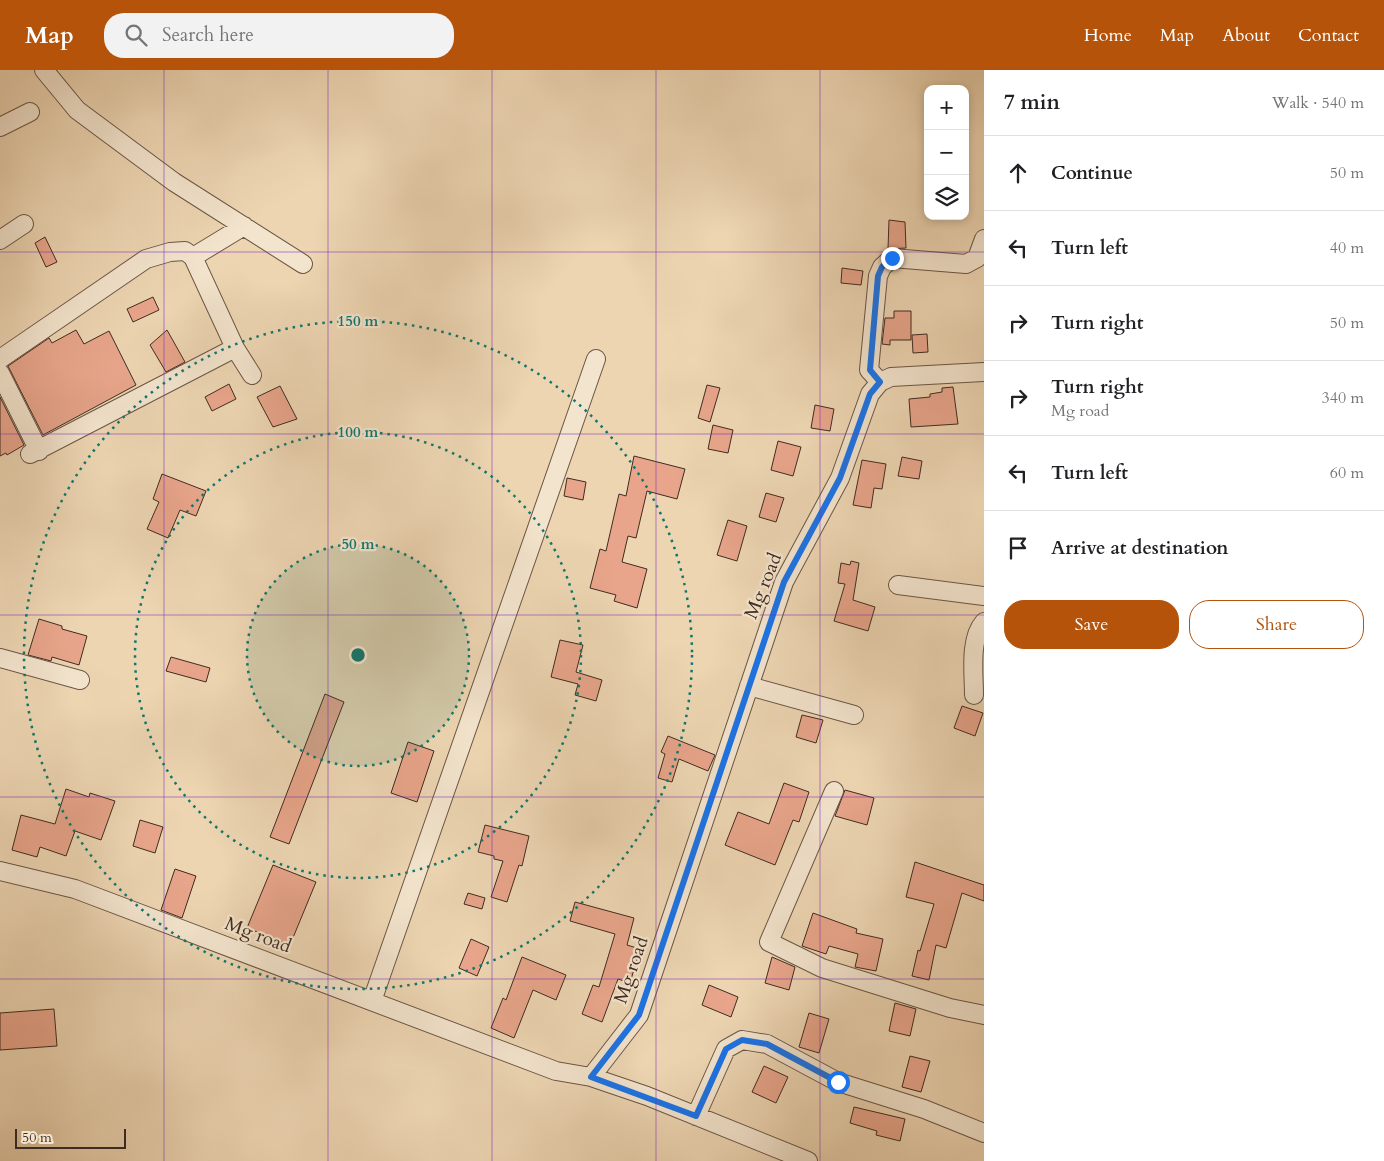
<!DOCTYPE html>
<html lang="en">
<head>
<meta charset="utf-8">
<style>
  body { margin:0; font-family:Cardo,serif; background:#f2f2f2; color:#202124 }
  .controls { position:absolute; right:15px; top:15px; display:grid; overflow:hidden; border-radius:10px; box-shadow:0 2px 8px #0003 }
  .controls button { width:45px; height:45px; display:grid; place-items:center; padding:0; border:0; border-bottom:1px solid #e0e0e0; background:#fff; color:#202124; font:25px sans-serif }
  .scale { position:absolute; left:15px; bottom:12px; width:111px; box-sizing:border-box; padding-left:5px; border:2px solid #402b21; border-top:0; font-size:14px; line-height:18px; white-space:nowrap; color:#402b21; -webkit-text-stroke:4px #f3e4cd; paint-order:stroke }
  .stop { position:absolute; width:15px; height:15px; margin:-11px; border:4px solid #1a73e8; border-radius:50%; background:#fff }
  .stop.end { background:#1a73e8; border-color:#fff; box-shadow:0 1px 5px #0008 }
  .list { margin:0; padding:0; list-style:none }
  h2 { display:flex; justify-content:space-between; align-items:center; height:65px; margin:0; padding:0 20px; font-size:21px }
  h2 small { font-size:16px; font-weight:400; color:#757577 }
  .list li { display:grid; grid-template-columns:32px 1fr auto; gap:15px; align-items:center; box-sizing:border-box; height:75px; padding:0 20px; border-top:1px solid #e0e0e0 }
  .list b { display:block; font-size:19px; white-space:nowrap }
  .list p { margin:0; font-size:16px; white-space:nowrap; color:#757577 }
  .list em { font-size:16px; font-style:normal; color:#757577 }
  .actions { display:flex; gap:10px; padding:15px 20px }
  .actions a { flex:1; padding:11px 0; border:1px solid #b45309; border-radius:20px; text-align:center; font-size:18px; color:#b45309 }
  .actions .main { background:#b45309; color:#fff }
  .icon { flex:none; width:28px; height:28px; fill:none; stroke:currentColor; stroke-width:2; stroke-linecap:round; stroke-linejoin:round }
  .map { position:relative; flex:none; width:984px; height:1091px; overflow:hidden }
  header { display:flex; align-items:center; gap:30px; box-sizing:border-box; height:70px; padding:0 25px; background:#b45309; color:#fff }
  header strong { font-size:24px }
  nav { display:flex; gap:28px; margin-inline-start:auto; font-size:18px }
  .search { width:350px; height:45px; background:#f2f2f2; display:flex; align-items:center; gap:12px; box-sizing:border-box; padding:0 18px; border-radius:20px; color:#757577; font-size:19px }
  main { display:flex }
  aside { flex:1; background:#fff }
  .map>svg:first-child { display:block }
  .building { fill:#e8a58b; stroke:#402b21 }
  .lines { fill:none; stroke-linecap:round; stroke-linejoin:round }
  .minor-casing { stroke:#6b5645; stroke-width:20 }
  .minor { stroke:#f3e4cd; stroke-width:18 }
  .route { stroke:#1a73e8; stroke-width:6 }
  .grid { fill:none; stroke:#7b2cbf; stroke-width:1; stroke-opacity:0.55 }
  .ring { fill:none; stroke:#0f766e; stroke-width:2.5; stroke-dasharray:2.5 5 }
  .labels { text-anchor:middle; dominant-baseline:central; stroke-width:4.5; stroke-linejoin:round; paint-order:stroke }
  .street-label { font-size:19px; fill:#402b21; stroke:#f3e4cd }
  .centre { fill:#0f766e; stroke:#f3e4cd; stroke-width:2.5 }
  .ring-label { font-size:15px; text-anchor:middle; font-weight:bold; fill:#0f766e; stroke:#f3e4cd; stroke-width:4.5; stroke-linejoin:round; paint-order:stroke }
</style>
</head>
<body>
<header>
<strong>Map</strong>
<div class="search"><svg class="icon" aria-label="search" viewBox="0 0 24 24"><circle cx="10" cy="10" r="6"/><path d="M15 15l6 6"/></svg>Search here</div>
<nav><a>Home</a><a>Map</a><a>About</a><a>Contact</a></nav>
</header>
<main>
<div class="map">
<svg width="984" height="1091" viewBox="0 0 984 1091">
  <rect width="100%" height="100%" fill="#edd5b2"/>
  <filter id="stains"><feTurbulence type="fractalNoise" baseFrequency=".004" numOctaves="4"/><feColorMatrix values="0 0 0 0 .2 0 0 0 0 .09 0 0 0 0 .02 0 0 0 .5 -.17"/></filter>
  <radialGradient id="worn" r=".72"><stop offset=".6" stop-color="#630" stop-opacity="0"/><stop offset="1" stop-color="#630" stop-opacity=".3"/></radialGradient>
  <path class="building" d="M889,150L905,152L906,178L888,179Z
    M45,167L57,192L46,197L35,173Z
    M842,198L863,201L861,215L841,213Z
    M153,227L159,240L133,252L127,239Z
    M894,241H911V270H890V275L882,274L885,248H894Z
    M76,260L84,274L109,261L136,315L43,365L8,296L49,268L52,273Z
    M167,260L185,292L166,302L150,275Z
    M927,264L928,282L913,283L912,265Z
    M229,314L236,329L212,341L205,327Z
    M707,315L720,318L710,352L698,348Z
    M280,316L297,349L273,357L257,327Z
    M953,317L958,354L911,357L909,329L930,327V324L942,322V318Z
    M0,327L24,375L7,385L6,383L0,386Z
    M815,335L834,339L830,361L811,358Z
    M713,355L733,360L728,383L708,379Z
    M778,371L801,377L793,406L771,400Z
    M634,386L685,399L677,429L647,421L636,468L628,466L622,492L647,499L637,538L614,531L616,525L590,518L600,479L606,481L619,424L626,426Z
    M902,387L922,391L919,409L898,406Z
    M862,390L886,394L882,419L874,418L871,438L853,435Z
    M162,404L206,421L196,446L180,440L168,468L147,459L159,432L153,429Z
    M567,408L586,412L583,430L564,426Z
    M766,423L784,428L776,452L759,447Z
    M728,450L747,456L737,491L717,485Z
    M851,491L859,493L853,530L875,537L868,561L834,551L845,514L838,513L841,493L850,495Z
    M39,549L62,556V559L87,566L79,595L52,587L51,591L28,585Z
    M560,570L583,575L576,602L602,610L596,631L575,625L578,614L551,607Z
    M171,587L210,598L206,612L166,601Z
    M325,624L344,632L289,774L270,767Z
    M962,636L983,643L975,666L954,658Z
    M802,645L823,650L816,673L796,667Z
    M668,666L715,685L708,701L679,689L672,712L658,708L665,684L661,682Z
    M408,672L434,681L417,732L391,723Z
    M784,713L809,722L799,752L793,750L775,795L725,775L738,742L769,754Z
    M66,719L89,727L90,723L115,731L101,770L75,761L66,786L40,777L37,787L12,780L21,745L55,754Z
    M845,720L874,728L867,755L835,746Z
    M140,750L163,757L155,783L133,776Z
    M485,755L529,766L522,796L519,795L507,832L491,827L503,791L494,789V786L478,782Z
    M915,792L984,815V831L962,823L946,878L936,875L929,910L912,906L918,880L920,881L934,834L906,827Z
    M273,795L316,812L290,875L247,858Z
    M175,799L196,806L182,848L161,840Z
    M468,823L485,828L482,839L464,834Z
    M575,832L634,848L627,875L640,879L630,913L618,909L602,952L582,944L593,915L599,917L615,864L570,851Z
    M813,843L857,859L856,863L883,869L876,901L855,897L858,884L829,876L826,884L802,876Z
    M471,869L489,877L477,906L459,898Z
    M522,887L566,905L556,930L533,920L514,968L491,958L503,928L506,930Z
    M772,887L795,897L789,920L765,913Z
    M709,915L738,927L731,947L702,935Z
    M895,933L916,939L910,966L889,961Z
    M54,939L57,976L0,980V943Z
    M809,943L829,949L819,983L799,977Z
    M910,986L930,991L921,1022L902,1017Z
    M764,996L788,1007L776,1033L752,1022Z
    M854,1037L905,1049L900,1071L876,1065L877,1061L850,1053Z"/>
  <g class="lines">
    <defs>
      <path id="minor" d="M44,0L77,40L174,112L303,194
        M0,57L30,42
        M0,170L24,154
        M193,187L235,278L252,305
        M0,289L146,189L170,182L185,181L193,187L244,156
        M0,303L39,381
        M880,312L869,300L878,206L882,197L892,188L966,194L977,188L984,169
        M30,384L235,278
        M898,515L984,526
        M0,588L80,610
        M749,616L854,645
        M974,625C974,604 969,569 984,552
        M834,721L769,872L822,898L950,938L984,945
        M0,801L75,819L556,1001L591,1007L639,945L784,512L840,408L870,324L880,312L891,307L984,302
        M372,931L596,289
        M591,1007L647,1026L808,1091
        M696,1046L726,979L742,970L767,974L838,1012L924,1039L984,1063"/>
    </defs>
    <use href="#minor" class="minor-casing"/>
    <use href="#minor" class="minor"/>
  </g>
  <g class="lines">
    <path class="route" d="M838,1012L767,974L742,970L726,979L696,1046L591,1007L639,945L784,512L840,408L870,324L880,312L870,300L878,206L882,197L892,188"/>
  </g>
  <path class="grid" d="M164,0V1091M328,0V1091M492,0V1091M656,0V1091M820,0V1091M0,182H984M0,364H984M0,545H984M0,727H984M0,909H984"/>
  <circle cx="358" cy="585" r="111" fill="#0f766e" fill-opacity=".12"/>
  <g class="ring">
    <circle cx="358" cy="585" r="111"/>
    <circle cx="358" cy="585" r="223"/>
    <circle cx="358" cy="585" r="334"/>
  </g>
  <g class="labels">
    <g class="street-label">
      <text transform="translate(763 516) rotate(-68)">Mg road</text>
      <text transform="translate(258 865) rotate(21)">Mg road</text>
      <text transform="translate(631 900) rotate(-71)">Mg road</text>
    </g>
  </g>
  <circle cx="358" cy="585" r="8" class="centre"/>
  <g class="ring-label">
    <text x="358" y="256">150 m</text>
    <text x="358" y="367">100 m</text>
    <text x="358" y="479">50 m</text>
  </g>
  <rect width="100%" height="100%" filter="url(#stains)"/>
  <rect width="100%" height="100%" fill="url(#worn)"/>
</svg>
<div class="controls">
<button>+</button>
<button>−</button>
<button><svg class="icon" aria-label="layers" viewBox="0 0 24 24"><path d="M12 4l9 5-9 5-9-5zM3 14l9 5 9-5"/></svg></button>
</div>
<div class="scale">50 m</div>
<div class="stop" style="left:838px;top:1012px"></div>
<div class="stop end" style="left:892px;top:188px"></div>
</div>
<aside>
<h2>7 min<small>Walk · 540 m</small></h2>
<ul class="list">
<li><svg class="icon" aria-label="ahead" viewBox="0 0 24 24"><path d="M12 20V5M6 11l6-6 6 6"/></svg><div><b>Continue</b></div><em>50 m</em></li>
<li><svg class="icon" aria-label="left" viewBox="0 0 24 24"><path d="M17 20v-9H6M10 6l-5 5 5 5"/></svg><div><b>Turn left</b></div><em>40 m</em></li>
<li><svg class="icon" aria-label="right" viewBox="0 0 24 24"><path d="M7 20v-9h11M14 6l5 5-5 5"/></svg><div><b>Turn right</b></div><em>50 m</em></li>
<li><svg class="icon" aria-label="right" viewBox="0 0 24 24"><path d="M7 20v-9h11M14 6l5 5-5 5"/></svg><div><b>Turn right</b><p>Mg road</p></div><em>340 m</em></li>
<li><svg class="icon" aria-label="left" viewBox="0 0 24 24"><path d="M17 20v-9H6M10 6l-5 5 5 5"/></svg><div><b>Turn left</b></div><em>60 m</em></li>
<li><svg class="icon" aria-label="arrive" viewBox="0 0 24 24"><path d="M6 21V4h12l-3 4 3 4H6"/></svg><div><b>Arrive at destination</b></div></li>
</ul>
<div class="actions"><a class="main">Save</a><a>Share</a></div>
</aside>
</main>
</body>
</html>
